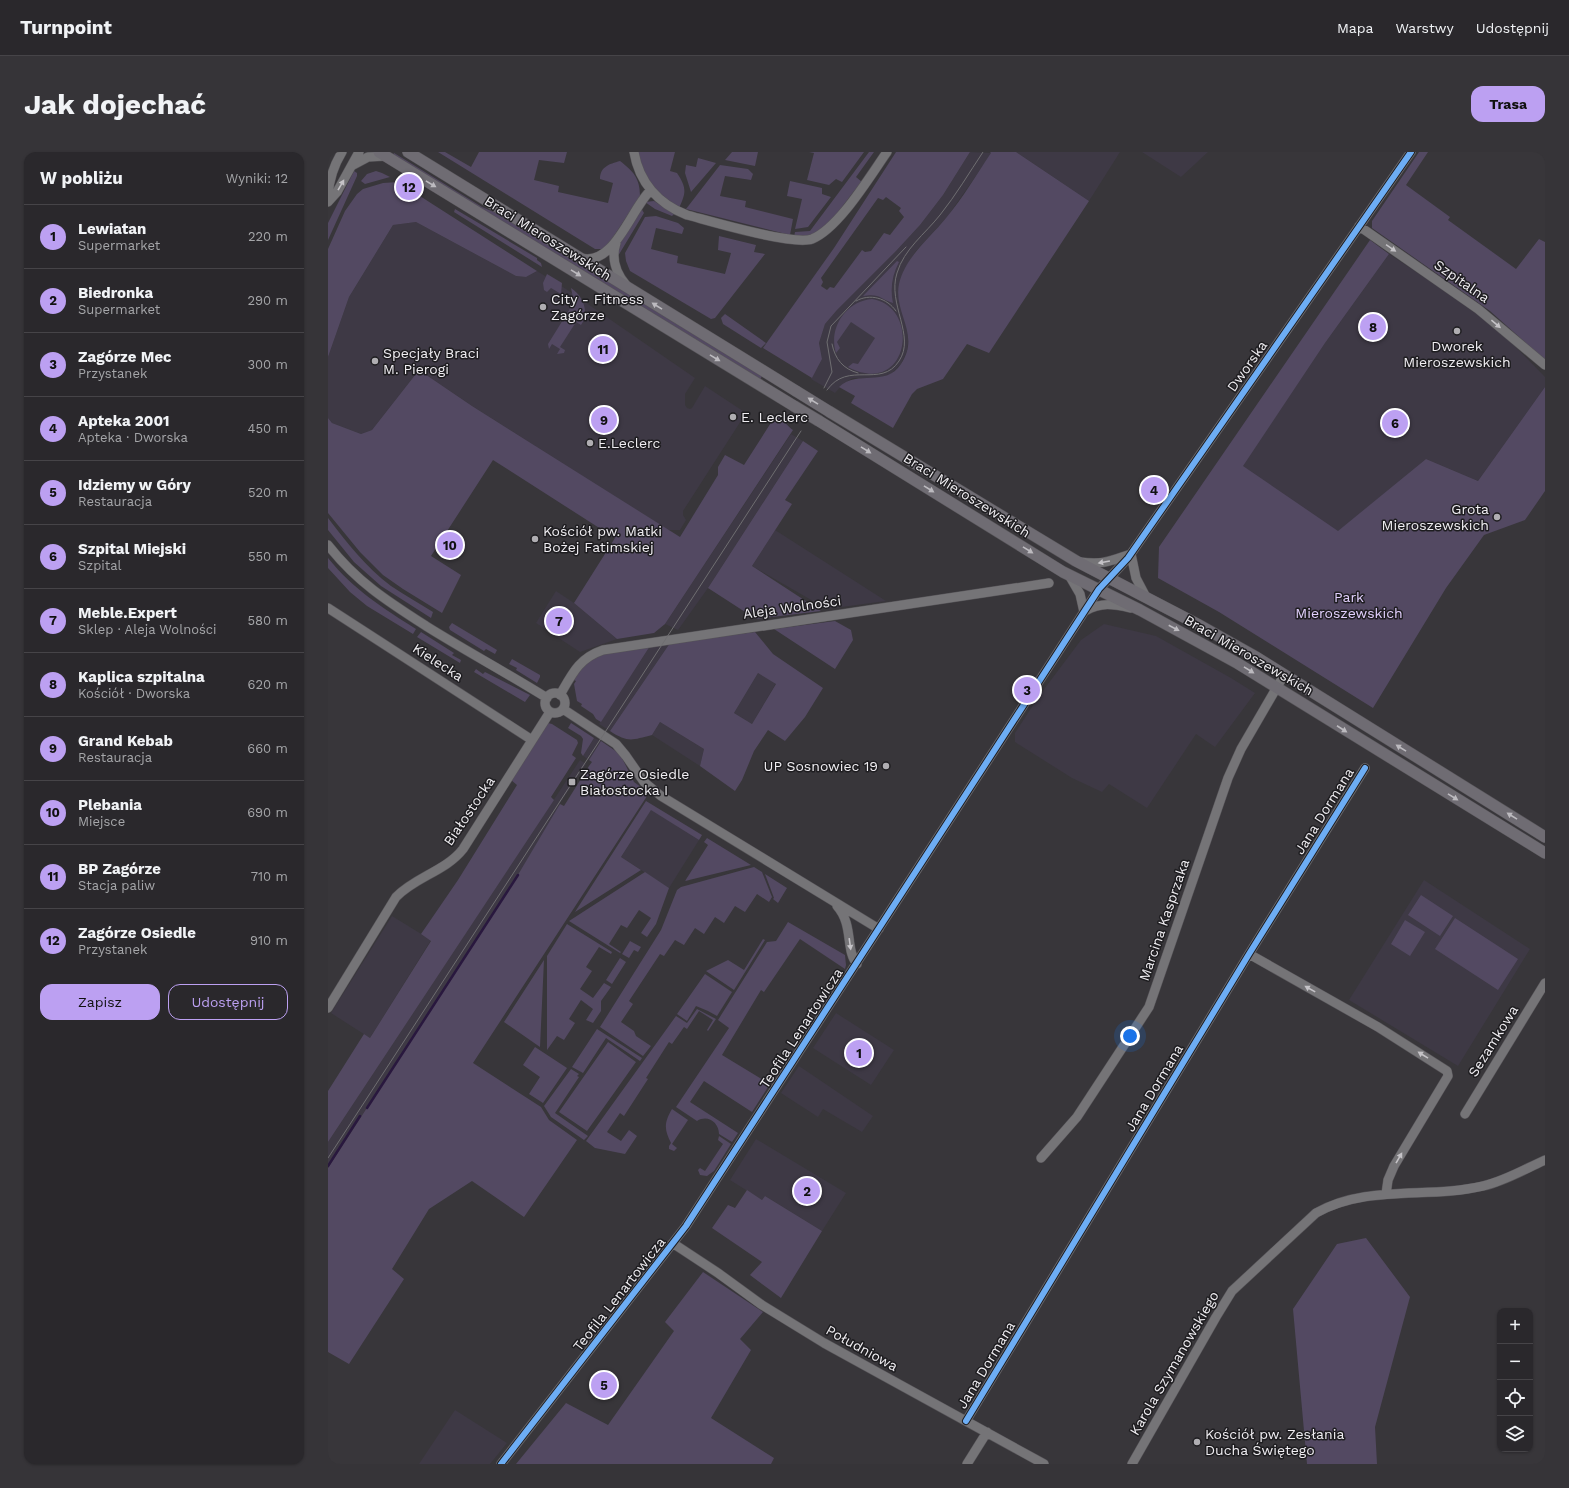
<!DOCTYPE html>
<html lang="pl">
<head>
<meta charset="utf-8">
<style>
  body { margin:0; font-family:"Work Sans",sans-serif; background:#363438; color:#f1f3f6 }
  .controls { position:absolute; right:12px; bottom:12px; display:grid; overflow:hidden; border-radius:8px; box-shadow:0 1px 3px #0004 }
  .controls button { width:36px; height:36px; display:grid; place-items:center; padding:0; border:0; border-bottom:1px solid #464448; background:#2a282c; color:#f1f3f6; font:20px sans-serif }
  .you { position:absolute; left:802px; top:884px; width:14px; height:14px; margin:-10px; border:3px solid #fff; border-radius:50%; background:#1a73e8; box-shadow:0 0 0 6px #1a73e833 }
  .badge { display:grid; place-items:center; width:26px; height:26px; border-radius:50%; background:#bca0f2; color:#111; font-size:13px; font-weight:700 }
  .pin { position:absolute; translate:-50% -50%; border:2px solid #fff; box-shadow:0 1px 4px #0006 }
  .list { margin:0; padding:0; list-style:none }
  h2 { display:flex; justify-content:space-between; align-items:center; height:52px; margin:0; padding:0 16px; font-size:17px }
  h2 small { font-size:13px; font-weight:400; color:#a5a6a9 }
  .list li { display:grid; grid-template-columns:26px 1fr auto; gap:12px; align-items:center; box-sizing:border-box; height:64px; padding:0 16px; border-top:1px solid #464448 }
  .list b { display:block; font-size:15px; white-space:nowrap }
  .list p { margin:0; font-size:13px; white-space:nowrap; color:#a5a6a9 }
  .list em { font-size:13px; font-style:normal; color:#a5a6a9 }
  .actions { display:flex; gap:8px; padding:12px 16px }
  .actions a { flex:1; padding:9px 0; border:1px solid #bca0f2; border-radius:12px; text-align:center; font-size:14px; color:#bca0f2 }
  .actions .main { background:#bca0f2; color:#111 }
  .icon { flex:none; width:22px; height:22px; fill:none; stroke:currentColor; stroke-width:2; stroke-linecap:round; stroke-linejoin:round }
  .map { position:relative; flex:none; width:1217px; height:1312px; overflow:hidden; border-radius:12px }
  header { display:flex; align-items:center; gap:24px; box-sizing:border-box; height:56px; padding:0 20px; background:#2a282c; border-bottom:1px solid #464448 }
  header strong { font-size:19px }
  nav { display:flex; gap:22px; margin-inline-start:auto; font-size:14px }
  .intro { display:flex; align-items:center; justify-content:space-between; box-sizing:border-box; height:96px; padding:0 24px }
  h1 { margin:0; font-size:28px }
  .button { padding:10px 18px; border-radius:12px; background:#bca0f2; color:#111; font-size:14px; font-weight:700 }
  main { display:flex; gap:24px; padding:0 24px }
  aside { flex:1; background:#2a282c; border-radius:12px; box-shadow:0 1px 3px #0004 }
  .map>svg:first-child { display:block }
  .built { fill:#3e3945 }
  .green { fill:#534962; fill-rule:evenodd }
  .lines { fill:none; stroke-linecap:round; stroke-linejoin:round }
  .stream { stroke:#29183e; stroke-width:2.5 }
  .minor-casing { stroke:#565458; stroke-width:10 }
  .major-casing { stroke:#565458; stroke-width:12 }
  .minor { stroke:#757477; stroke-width:9 }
  .major { stroke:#6f6c73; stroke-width:11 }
  .tram { stroke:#6f6e71; stroke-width:1 }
  .major-bridge-casing { stroke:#565458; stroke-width:12; stroke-linecap:butt }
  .major-bridge { stroke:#6f6c73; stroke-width:11 }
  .cycleway-casing { stroke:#1e1d20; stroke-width:8 }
  .cycleway { stroke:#6dadf4; stroke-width:6 }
  .oneway { fill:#bcbabf }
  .oneway2 { fill:#c5c3c7 }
  .poi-dot { fill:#b0aeb2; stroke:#1e1d20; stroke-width:1.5 }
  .labels { text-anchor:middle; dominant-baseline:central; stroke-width:3; stroke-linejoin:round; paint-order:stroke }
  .street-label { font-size:14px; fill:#f0eef2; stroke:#1e1d20 }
  .poi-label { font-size:14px; fill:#f0eef2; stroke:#1e1d20; text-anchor:start }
  .park-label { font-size:14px; fill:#e2d0fd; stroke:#1e1d20 }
</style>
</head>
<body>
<header>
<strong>Turnpoint</strong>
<nav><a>Mapa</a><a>Warstwy</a><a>Udostępnij</a></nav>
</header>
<div class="intro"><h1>Jak dojechać</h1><a class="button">Trasa</a></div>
<main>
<aside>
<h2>W pobliżu<small>Wyniki: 12</small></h2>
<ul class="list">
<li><span class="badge">1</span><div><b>Lewiatan</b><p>Supermarket</p></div><em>220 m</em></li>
<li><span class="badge">2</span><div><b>Biedronka</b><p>Supermarket</p></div><em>290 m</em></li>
<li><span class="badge">3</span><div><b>Zagórze Mec</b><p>Przystanek</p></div><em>300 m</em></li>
<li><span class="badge">4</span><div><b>Apteka 2001</b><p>Apteka · Dworska</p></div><em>450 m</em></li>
<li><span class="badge">5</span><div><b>Idziemy w Góry</b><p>Restauracja</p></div><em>520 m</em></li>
<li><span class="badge">6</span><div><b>Szpital Miejski</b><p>Szpital</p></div><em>550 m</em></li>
<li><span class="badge">7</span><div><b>Meble.Expert</b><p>Sklep · Aleja Wolności</p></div><em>580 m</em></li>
<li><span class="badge">8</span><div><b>Kaplica szpitalna</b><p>Kościół · Dworska</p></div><em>620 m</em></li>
<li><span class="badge">9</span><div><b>Grand Kebab</b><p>Restauracja</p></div><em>660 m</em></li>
<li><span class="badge">10</span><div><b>Plebania</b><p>Miejsce</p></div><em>690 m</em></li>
<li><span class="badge">11</span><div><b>BP Zagórze</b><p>Stacja paliw</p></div><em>710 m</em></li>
<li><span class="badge">12</span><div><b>Zagórze Osiedle</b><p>Przystanek</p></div><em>910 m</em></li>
</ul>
<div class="actions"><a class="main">Zapisz</a><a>Udostępnij</a></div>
</aside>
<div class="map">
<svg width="1217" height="1312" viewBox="0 0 1217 1312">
  <rect width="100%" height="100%" fill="#38363a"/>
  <path class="built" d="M642,0L664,1L619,65L588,99L576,118L571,133L581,185L579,199L573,212L563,222L550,226H525L516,231L507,241L483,227L494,207L491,191L497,172L509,158L568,99L592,73L615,43Z
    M688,0H792L761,49Z
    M814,0H880L853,25Z
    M88,70L188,124L198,125L209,119L238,137L367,226L357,242V253L359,256L362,257L364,256L377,234L418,261L355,359V363L358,368L352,378H340L144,254L91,218L44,278L33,282L4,271L0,266V205L21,145L65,73Z
    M1061,102L1123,143L1167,174L1217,225V235L1150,329L1098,307L1010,380L914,314L997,191Z
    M463,282L475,289L380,436L350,478L337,472Z
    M447,378L558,449L499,457L424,414Z
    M228,439L246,451L289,487L252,500L208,471Z
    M776,472L828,484L903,526L927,541L887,595L868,582L819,656L781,632L774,640L744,626L687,590V581L711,544L753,488Z
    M342,491L282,579L271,572L322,494Z
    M430,521L448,531L424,572L406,561Z
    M332,570L376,597L372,614L324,583Z
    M266,586L273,589L261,608L255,604Z
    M252,608L258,612L232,651L231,656L191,721L0,1016V990Z
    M323,657L371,688L341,736L293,705Z
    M1096,728L1202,797L1130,914L1021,848Z
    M64,764L103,788L42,886L3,861Z
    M508,861L566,898L543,933L485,896Z
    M471,914L545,964L534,980L495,957L490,965L453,941Z
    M428,987L518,1041L494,1079L437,1044L434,1048L402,1028Z
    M127,1258L179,1291L162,1312H91Z"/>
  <path class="green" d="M110,0H117L143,15L151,0H239L236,11L211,8L206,28L231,34L230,40L280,51L285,31L272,27C272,15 281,12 292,9C305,19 312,26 312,44L276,99L272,97H267Z
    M310,0H347L342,19L349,21C359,36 358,41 351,56C330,40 312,28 310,0Z
    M404,0H430L427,14L397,8Z
    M481,0H536L514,30L508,27L501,33L479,28L486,1Z
    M541,0H546L528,25L534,30C519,45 505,73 485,83C480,85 472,85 466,85L467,80L482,79Z
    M568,0H642L615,43L592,73L568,99L509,158L497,172L491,191L494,207L484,226L435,196L506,96ZM558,45L573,56L571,59L576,65L562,83L556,81L543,99L537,100L534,98L506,136L502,135L499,138L493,134L495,130L493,126L550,46L555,48Z
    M662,0H688L761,49L661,201L639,192L615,227L589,237L584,242L565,276L523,251L527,244L511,235C530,217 557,236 573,212C593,182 565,161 571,132C577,105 602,86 618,66C635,46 648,23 663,1Z
    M1091,0H1100L1078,33L1122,65L1120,68L1188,117L1211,87L1217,90V208L1162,159L1044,76V69Z
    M66,1L154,55L175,64L434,224L432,228L65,3Z
    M370,6L388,11L363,40L357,21L358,13L368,15Z
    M392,13L420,17L425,22L423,28L397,24L392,44L418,49L417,55L465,67L462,83L358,57Z
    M26,19L29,21V24L0,88V71Z
    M48,19L54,21L62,25L37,32L33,29L39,22Z
    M462,29L494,36V42L503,45L480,75L467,77L474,47L459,44Z
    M70,30L209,119L198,125L188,124L88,70L65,73L21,145L0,205V97L17,59L29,42L35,37L55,31Z
    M326,49L346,62L344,64L327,57L317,50Z
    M313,56L316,61L290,104V94Z
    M127,57L209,106V108L213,111L214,115L126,60Z
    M328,64L350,71L356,76L354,82L328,76L323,97L350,104L349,111L397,122L403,101L390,98L391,84L428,93L426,100L437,102L387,166L383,167L302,119L298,109L297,101L317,65Z
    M1042,88L1061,102L997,191L915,314L1010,379L1098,307L1150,329L1217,235V339L1197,368L1156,383L1118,436L1045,556L891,460L830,426L831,395Z
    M569,109L571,110C564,123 562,137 565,151C552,147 552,141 535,144Z
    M219,122L234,131L233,142L223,136L219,140L216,138L215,131Z
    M243,136C255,144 262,160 253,173L248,170L232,195L237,198L236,201L229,202L232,197L224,192L221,197L220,192L243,155L245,146Z
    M544,147C594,155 581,247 520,215L525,211L530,212L547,186L523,170L509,190L512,196L508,201C500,176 518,149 544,147Z
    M397,162L438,191L433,196L395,172L393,166Z
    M91,218L144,254L352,385L390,323V315L397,303L416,313L446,266L449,264C456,268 460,275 465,278L337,472L326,481L289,487L246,451L287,386L165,308L103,404L133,423L114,461L75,437L55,423L32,400L0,361V266L4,271L33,282L44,278Z
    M475,289L490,299L457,348L464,352L424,414L493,459L428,467L380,436Z
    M0,366C19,391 38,415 63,434C76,443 91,451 105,460L103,466L53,434L26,410L0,378Z
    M0,406C26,438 55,456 88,477L85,482L39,454L22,440L0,416Z
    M507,469L523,478L525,488L507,517L446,477Z
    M124,471L169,498L167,502L158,497L156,499L122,478L121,475Z
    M93,480L126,501L124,503L133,508L132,511L89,485Z
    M427,480L445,502L495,536L477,565L457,589L440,578L426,599L414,628L407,639L372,614L376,597L332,570L324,583C304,588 300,591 282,579L342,491ZM430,521L448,532L424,572L406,561Z
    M322,494L273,570L268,567L265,562L253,554L254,552L249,549L246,532L248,529L246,528L255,513L272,503Z
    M184,507L212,523V525L209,531L188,518L189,516L181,512Z
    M148,517L155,522L157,520L202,543L197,550L146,520Z
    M220,571L224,572L249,588L250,591L244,603L248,606L223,645L226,648L0,990V939L36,882L42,886L103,789L93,782L130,728L189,633L183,628Z
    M243,571L266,586L255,604L253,601L255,587L253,584L240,576Z
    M273,589L292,602L306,630L321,641L145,911L213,955L221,968L249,988L196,1065L144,1029L101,1057L64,1117L76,1127L21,1212L0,1200V1016L191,721L232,652L236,654L261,614L264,610L261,608Z
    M318,649L374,683L371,688L323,658L293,705L313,718L247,760Z
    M379,686L423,713L357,729L380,693L376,690Z
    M426,715L434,720L444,745L441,750L429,742L417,760L407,754L396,771L387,765L376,782L367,776L356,793L347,788L336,804L332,802L301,849L305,852L293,870L306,879L308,884L323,894L315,904L272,875L333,778L349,738L353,735Z
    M317,720L341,736L328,772L319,785L313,781L323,766L311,758L299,776L293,773L281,792L293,800L292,801L241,769Z
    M437,722L459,736L450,751L445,747L446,746Z
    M1093,743L1125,764L1112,784L1080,763Z
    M1127,766L1190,807L1170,838L1107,797Z
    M1077,768L1097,780L1082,804L1063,792Z
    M460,770L517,803L518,813L517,817L472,787L436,840L433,838L394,903L442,932L424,960L376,929L362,950L410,981L404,990L391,982C391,971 380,962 369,969L348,955L401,876L390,868L439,790L448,789Z
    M239,772L284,800L283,802L271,795L258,815L264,819L252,837L265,846L276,831L283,835L273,849V859L265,871L258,868L265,857L253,848L241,867L247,871L236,888L229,884L219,898V804Z
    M435,787L437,788L406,838L378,819L400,808L416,818Z
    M302,789L313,795L310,800L306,798L301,806L294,802Z
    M292,806L298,810L284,832L278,828Z
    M216,808L212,895L176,870Z
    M377,822L404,840L389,864L380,859L368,854L359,869L349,862Z
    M369,857L388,867L380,879L379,878L385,868L371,859L359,877L356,875L344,892L341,890L318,926L320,927L296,964L292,961L279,980L293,989L301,978L309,984L297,1002L267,996L258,989L348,864L359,871Z
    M269,877L314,906L312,909L278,886L255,921L244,915Z
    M280,890L308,910L259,979L231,960Z
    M207,895L239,916L215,951L201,942L212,925L195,913Z
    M243,917L251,922L249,924L251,925L227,961L260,984L256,988L223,965L216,954Z
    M344,957L360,968L344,992L349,996L346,999L341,997V994L343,991C336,977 336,971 344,957Z
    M391,984L403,992L386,1019L379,1024L372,1023L370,1018L372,1016L377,1019L395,992L390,988Z
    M419,1038L434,1048L437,1044L494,1079L453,1146L422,1123L434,1110L384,1076L400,1053L407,1056Z
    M1038,1086L1082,1145L1047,1275L1049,1312H979L965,1157L1009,1092Z
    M375,1120L435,1160L412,1187L423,1198L383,1266L446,1306L443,1312H188L238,1251L280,1273L346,1179L337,1170Z"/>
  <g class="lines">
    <path class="stream" d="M39,956L190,723
      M0,1014L32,964"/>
    <defs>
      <path id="minor" d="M306,0C311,30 330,52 359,63C382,69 465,94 484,87C511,76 542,24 559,0
        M25,13L40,5L58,4
        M0,44C1,29 6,13 14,0
        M0,50L9,40L31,0
        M1031,74L1150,157L1217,213
        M288,91C283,106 288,121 298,133
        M253,106C286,115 303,57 322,39
        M0,393C29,430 59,449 98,474C138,499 179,521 219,546
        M803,402L808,426L818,445
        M752,410C776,413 782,409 803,402
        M741,423L752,442L756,460
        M0,456L204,588
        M757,459C774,450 784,452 803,456
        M217 551a10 10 0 1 1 20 0a10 10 0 1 1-20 0Z
        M232,543C244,522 251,506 275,498L721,431
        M235,557L288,592L298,604L316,630L333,644L551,777
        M509,754C526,773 517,798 529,812
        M921,802L1050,875L1119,919L1120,924L1066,1014L1060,1028L1058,1042
        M0,856L68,745C87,725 118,719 135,697L222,560
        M1137,962L1217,831
        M713,1006L749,965L821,855L900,626L913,597L956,523
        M346,1092L390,1121L434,1153L496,1191L716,1312
        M638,1269L921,802L1037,616
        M173,1312L358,1074L756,460L771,437L800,406L1083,0
        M639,1312L659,1280
        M804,1312L888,1165L904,1139L988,1061C1039,1032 1100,1047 1155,1034C1177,1029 1197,1017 1217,1008"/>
      <path id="major" d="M51,0L466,254
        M80,0L468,239
        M502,260L748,409L871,473L928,505L1217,685
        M491,269L735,420L812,458L909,511L1217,701"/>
    </defs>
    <use href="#minor" class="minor-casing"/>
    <use href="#major" class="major-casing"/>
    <use href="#minor" class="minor"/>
    <use href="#major" class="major"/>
    <path class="tram" d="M528,149C542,141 559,146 568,159
      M504,192C507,207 515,217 530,221
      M496,236L504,220L499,190L503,174L578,95
      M499,238C520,208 553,237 571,209C588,184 559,152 569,121C576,97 597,82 612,63C628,43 641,21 655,0
      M0,1006L473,279"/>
    <defs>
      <path id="major-bridge" d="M468,239L502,260
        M466,254L491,269"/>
    </defs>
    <use href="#major-bridge" class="major-bridge-casing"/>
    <use href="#major-bridge" class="major-bridge"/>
    <defs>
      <path id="cycleway" d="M638,1269L921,802L1037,616
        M173,1312L358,1074L756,460L771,437L800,406L1083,0"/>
    </defs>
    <use href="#cycleway" class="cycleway-casing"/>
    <use href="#cycleway" class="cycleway"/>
  </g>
  <defs><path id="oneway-solid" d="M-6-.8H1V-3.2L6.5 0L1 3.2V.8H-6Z"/></defs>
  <g class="oneway">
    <use href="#oneway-solid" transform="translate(103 32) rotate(31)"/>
    <use href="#oneway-solid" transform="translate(248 121) rotate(32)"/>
    <use href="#oneway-solid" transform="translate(329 154) rotate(-148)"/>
    <use href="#oneway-solid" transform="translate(387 206) rotate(31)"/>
    <use href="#oneway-solid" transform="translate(485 249) rotate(-148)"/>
    <use href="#oneway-solid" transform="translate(538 298) rotate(32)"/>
    <use href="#oneway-solid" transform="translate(601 337) rotate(32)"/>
    <use href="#oneway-solid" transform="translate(700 398) rotate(32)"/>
    <use href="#oneway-solid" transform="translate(846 476) rotate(28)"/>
    <use href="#oneway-solid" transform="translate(921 518) rotate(32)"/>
    <use href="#oneway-solid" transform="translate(1014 577) rotate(33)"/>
    <use href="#oneway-solid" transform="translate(1073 596) rotate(-148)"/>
    <use href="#oneway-solid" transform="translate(1125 645) rotate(32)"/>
    <use href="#oneway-solid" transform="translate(1184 664) rotate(-148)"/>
  </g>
  <g class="oneway2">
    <use href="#oneway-solid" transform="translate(13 33) rotate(-60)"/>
    <use href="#oneway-solid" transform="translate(1063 96) rotate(34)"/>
    <use href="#oneway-solid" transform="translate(1168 172) rotate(40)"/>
    <use href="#oneway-solid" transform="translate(776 410) rotate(170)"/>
    <use href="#oneway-solid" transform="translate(522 792) rotate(82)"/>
    <use href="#oneway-solid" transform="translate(982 837) rotate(-151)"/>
    <use href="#oneway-solid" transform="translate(1095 903) rotate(-148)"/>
    <use href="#oneway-solid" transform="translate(1071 1006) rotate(-60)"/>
  </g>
  <g class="poi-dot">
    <circle cx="215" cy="155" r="4"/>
    <circle cx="1129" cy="179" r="4"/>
    <circle cx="47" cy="209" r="4"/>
    <circle cx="405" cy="265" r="4"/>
    <circle cx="262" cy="291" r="4"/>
    <circle cx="1169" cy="365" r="4"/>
    <circle cx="207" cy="387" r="4"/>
    <circle cx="558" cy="614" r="4"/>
    <rect x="240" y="626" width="8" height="8" rx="2"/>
    <circle cx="869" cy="1290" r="4"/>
  </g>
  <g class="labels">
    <g class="street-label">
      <text transform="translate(220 86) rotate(32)">Braci Mieroszewskich</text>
      <text transform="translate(1134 129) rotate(35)">Szpitalna</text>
      <text transform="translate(919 214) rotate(-55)">Dworska</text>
      <text transform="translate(639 343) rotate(32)">Braci Mieroszewskich</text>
      <text transform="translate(464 455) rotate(-8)">Aleja Wolności</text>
      <text transform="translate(921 503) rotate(30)">Braci Mieroszewskich</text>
      <text transform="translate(110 510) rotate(33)">Kielecka</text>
      <text transform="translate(141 659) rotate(-56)">Białostocka</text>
      <text transform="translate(996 659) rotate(-58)">Jana Dormana</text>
      <text transform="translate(836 768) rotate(-71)">Marcina Kasprzaka</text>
      <text transform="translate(473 876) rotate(-57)">Teofila Lenartowicza</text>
      <text transform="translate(1165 889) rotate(-58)">Sezamkowa</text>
      <text transform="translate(826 936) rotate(-59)">Jana Dormana</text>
      <text transform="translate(291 1142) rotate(-52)">Teofila Lenartowicza</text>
      <text transform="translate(534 1196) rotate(29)">Południowa</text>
      <text transform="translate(846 1211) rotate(-60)">Karola Szymanowskiego</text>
      <text transform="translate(658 1213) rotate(-59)">Jana Dormana</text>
    </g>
    <g class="poi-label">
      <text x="223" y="147">City - Fitness<tspan x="223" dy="16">Zagórze</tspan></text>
      <text x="1129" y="194" text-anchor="middle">Dworek<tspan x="1129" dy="16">Mieroszewskich</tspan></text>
      <text x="55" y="201">Specjały Braci<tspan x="55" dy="16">M. Pierogi</tspan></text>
      <text x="413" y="265">E. Leclerc</text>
      <text x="270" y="291">E.Leclerc</text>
      <text x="1161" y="357" text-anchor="end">Grota<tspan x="1161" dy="16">Mieroszewskich</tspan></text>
      <text x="215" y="379">Kościół pw. Matki<tspan x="215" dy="16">Bożej Fatimskiej</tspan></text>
      <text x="550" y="614" text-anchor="end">UP Sosnowiec 19</text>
      <text x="252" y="622">Zagórze Osiedle<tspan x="252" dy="16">Białostocka I</tspan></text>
      <text x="877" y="1282">Kościół pw. Zesłania<tspan x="877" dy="16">Ducha Świętego</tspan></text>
    </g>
    <g class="park-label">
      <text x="1021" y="445">Park<tspan x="1021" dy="16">Mieroszewskich</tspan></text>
    </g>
  </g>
</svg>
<div class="controls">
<button>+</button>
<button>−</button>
<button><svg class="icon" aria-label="locate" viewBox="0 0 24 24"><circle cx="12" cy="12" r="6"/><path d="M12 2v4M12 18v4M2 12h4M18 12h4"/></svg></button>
<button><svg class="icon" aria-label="layers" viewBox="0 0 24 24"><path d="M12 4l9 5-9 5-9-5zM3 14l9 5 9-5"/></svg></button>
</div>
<div class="you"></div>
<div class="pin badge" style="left:531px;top:901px">1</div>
<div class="pin badge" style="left:479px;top:1039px">2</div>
<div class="pin badge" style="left:699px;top:538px">3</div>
<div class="pin badge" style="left:826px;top:338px">4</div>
<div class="pin badge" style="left:276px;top:1233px">5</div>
<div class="pin badge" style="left:1067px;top:271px">6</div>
<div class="pin badge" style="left:231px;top:469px">7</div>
<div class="pin badge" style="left:1045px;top:175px">8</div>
<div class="pin badge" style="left:276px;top:268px">9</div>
<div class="pin badge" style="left:122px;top:393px">10</div>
<div class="pin badge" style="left:275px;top:197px">11</div>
<div class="pin badge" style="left:81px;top:35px">12</div>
</div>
</main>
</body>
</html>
